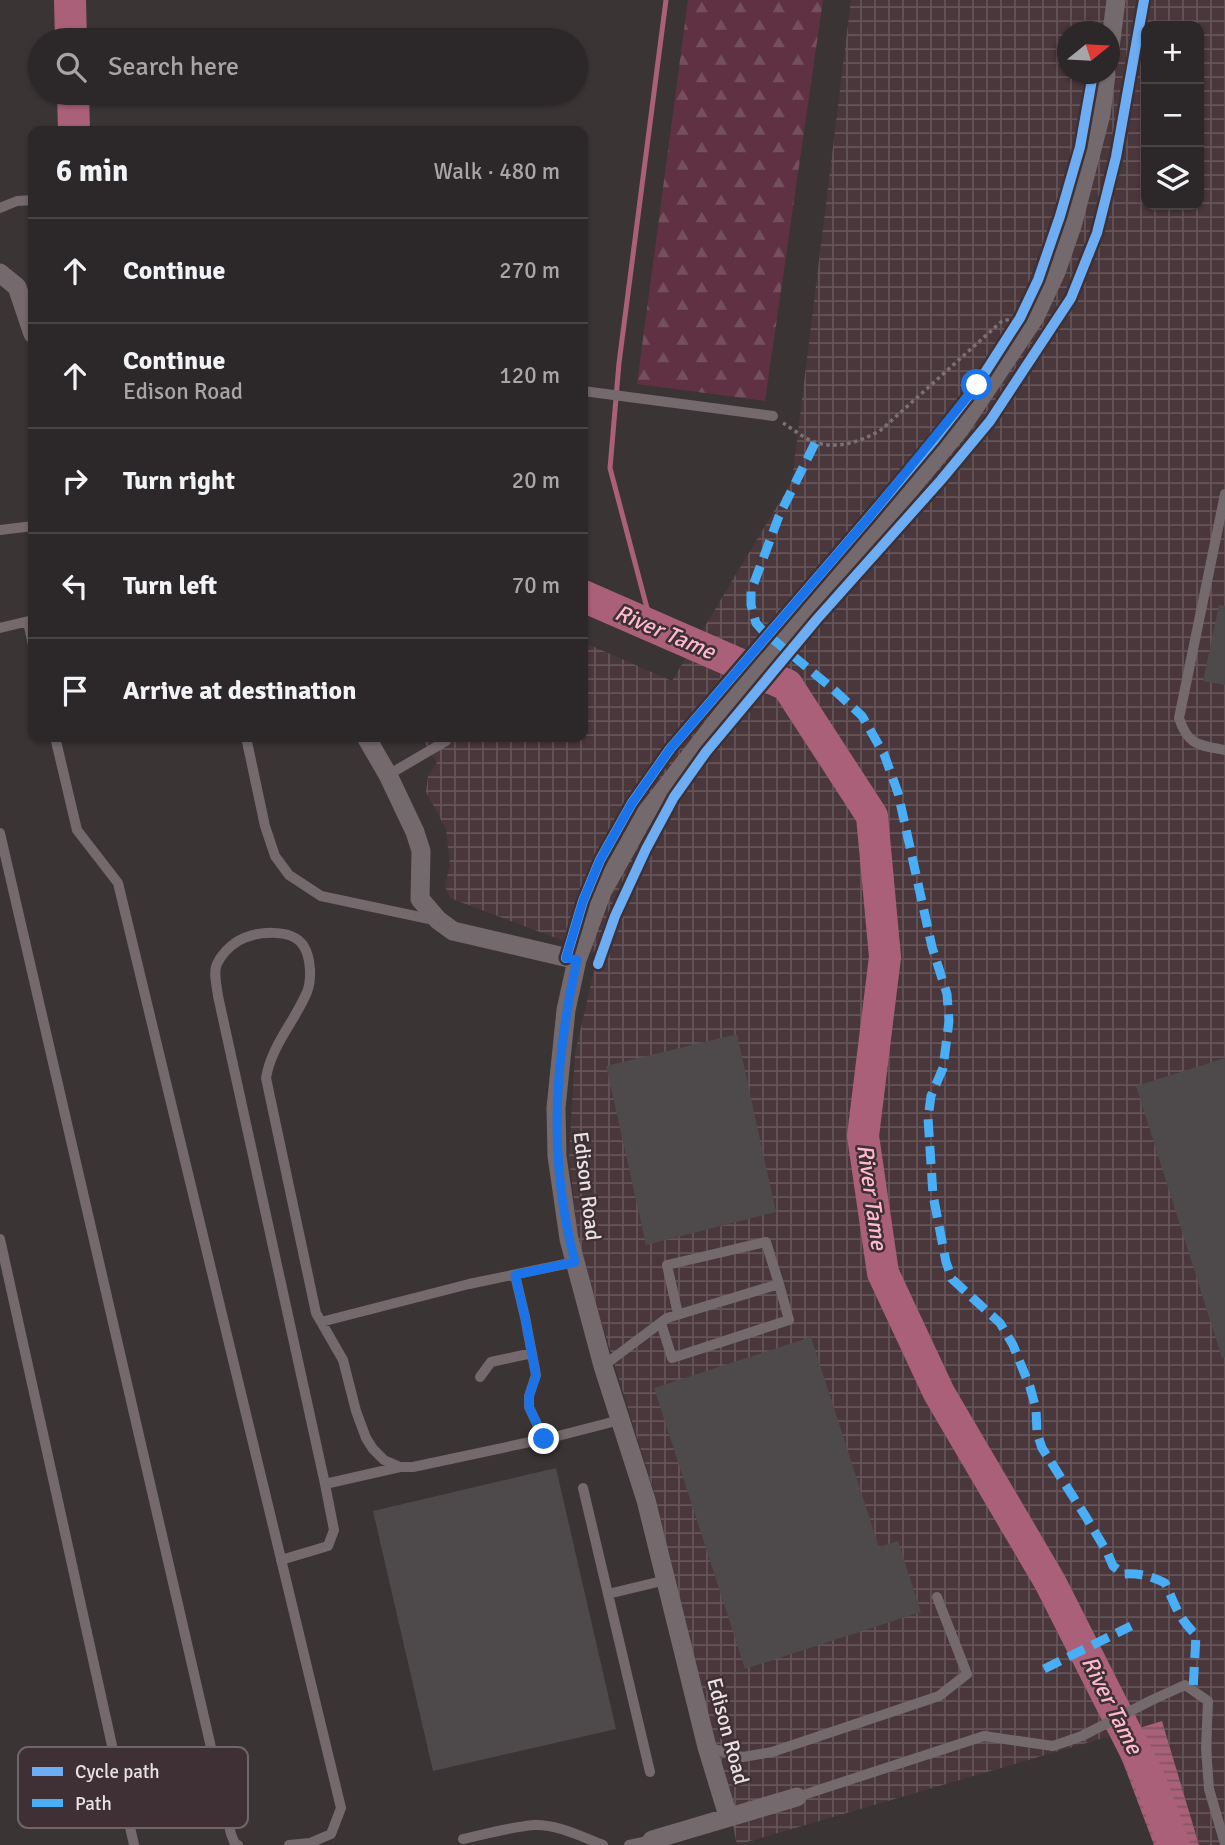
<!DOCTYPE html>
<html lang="en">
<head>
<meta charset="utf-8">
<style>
  body { margin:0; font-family:Signika,sans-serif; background:#342f30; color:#f1f3f6 }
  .controls { position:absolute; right:21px; top:21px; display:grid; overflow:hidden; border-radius:14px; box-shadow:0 2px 5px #0004 }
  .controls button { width:63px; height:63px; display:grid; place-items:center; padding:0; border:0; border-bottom:2px solid #484445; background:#2c2728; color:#f1f3f6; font:35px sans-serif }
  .compass { position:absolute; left:1057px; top:21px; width:63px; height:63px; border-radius:50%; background:#2c2728; box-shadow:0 2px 5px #0004; rotate:72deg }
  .stop { position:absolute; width:21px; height:21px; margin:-16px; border:5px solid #1a73e8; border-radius:50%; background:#fff }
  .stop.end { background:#1a73e8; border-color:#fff; box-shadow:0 2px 7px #0008 }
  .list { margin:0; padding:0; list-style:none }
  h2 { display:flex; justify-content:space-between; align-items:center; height:91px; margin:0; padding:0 28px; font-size:30px }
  h2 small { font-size:23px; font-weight:400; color:#a6a5a8 }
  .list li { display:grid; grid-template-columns:46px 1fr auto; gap:21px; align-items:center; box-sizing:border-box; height:105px; padding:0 28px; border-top:2px solid #484445 }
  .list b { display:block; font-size:26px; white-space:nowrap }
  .list p { margin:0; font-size:23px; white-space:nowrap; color:#a6a5a8 }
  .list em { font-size:23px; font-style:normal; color:#a6a5a8 }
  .icon { flex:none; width:38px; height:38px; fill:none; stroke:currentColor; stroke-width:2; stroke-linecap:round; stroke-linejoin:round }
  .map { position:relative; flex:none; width:1225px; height:1845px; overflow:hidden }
  .search { position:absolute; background:#2c2728; box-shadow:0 2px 5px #0004; left:28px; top:28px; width:560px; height:77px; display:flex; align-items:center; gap:18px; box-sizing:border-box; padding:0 24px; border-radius:38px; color:#a6a5a8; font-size:26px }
  .panel { position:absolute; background:#2c2728; box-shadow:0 2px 5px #0004; left:28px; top:126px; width:560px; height:616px; border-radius:14px }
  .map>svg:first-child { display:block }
  .industrial { fill:url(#industrial-grid); fill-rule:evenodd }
  .forest { fill:url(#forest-firs) }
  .water { fill:url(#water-rules) }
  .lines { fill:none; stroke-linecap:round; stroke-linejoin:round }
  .stream { stroke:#aa6078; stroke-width:5 }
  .river { stroke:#aa6078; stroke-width:32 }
  .building { fill:#4e494a }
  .path { stroke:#7a7173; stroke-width:3.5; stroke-dasharray:3.5 3.5; stroke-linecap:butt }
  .lane { stroke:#74696c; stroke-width:10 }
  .street { stroke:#74696c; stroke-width:19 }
  .quiet { stroke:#49aef6; stroke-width:9; stroke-dasharray:18 9; stroke-linecap:butt }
  .cycleway-casing { stroke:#3e3034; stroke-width:15 }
  .cycleway { stroke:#6dadf4; stroke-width:10 }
  .route { stroke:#1a73e8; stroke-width:9 }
  .labels { text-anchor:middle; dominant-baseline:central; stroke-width:5; stroke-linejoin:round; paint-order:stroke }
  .street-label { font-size:21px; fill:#e9e1e3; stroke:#3e3034 }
  .water-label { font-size:23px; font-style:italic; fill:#feb9ce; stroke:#3e3034 }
  .key { fill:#3e3034; stroke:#716569; stroke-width:2 }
  .key-label { font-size:19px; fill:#e9e1e3 }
</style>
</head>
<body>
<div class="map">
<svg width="1225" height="1845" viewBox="0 0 1225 1845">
  <defs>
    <pattern id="industrial-grid" width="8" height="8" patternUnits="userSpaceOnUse" patternTransform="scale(1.75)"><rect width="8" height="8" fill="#4a373c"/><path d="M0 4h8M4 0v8" fill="none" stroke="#645458"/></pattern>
    <pattern id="forest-firs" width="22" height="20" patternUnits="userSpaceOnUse" patternTransform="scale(1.75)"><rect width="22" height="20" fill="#5f3142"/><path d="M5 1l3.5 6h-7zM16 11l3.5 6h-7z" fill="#764f5d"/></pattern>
    <pattern id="water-rules" width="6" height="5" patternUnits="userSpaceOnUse" patternTransform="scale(1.75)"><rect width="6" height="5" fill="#aa6078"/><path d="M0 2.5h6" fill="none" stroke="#825563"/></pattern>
  </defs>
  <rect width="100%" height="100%" fill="#3a3435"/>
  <path class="industrial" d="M851,0H1225V1845H1199L1162,1721L737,1845L723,1779L697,1679L654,1492L604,1331L578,1237L569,1156L575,1053L598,954L450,898L445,886L450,864L446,829L426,792L428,776L437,763L421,737H583V642L672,681L792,481ZM1146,26H1199V205H1146ZM1068,32H1110V74H1068Z"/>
  <path class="forest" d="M688,0H823L765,401L637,384Z"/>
  <path class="water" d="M1162,1721L1199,1845H1154L1113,1736Z"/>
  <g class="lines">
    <path class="stream" d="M652,627L610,468L619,363L666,0"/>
    <path class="river" d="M70,0L71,40
      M73,93L74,131
      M583,596L787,685L872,816L885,957L863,1136L883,1273L939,1393L1050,1582L1149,1778L1174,1845"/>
  </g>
  <path class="building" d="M1219,605L1225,606V685L1203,681Z
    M737,1034L776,1212L646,1245L606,1066Z
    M1225,1058V1357L1222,1358L1136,1086Z
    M811,1337L879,1547L898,1541L921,1612L745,1669L654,1388Z
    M556,1468L616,1729L433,1771L373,1511Z"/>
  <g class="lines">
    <path class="path" d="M783,423C793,429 806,440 817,443C840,449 862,441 881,430L1002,321L1012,319"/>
    <path class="lane" d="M0,208L17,201L33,200
      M583,391L773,416
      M1225,494L1179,718C1188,746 1199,745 1225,750
      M0,530L33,526
      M28,622L33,645
      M0,628L33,620
      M55,737L77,830L118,883L341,1808L331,1834L310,1843L289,1845
      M246,737L265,826L275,856L289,875L321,896L434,920
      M388,775L446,741
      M0,833L231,1834L235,1844L238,1845
      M0,1239L134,1845
      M515,1275L525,1317L536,1375L529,1396V1407L544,1439
      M678,1314L667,1265L766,1242L779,1284
      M321,1322L469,1284L575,1262
      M603,1366L667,1318L779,1284L789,1320L672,1358L661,1323
      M480,1377L491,1362L532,1353
      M325,1484L400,1467
      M583,1488L608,1594L666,1580
      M281,1560L328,1546L334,1530L325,1484L218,996C217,987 213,972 217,964C221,955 230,946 238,941C255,931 291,928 303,945C311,957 312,979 307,992C295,1021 271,1046 266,1078L316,1313L343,1360L356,1411L366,1438L373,1449L384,1460L400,1467H413L558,1436L620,1420
      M608,1594L650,1772
      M707,1747L743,1757L772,1752L939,1696L967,1674L937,1597
      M797,1797L984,1736L1053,1746L1082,1736L1152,1700L1185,1685L1208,1701L1206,1748L1209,1789L1225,1844
      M129,1823L223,1800
      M463,1839C486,1834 510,1827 534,1825C557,1824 582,1837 603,1845
      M629,1845L652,1840"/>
    <path class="street" d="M1110,48L1116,0
      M0,273L17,287L33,334
      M366,737L388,775L415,832L421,851L420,899L438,920L453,931L577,960
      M728,1816L707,1747L646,1500L603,1366L569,1239L557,1156L556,1108L566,1010L577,960L602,892L646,813L725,711L960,429L1035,317L1056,272L1072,226L1101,114L1106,74
      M652,1840L797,1797"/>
    <path class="quiet" d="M815,443L779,516L751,591V605L756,623L763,631L833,689L862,716L884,754L898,793L932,947L947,994L949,1021L943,1068L931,1096L928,1118L933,1195L946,1262L952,1279L1000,1323L1013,1345L1030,1387L1036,1409L1037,1433L1042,1448L1086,1517L1107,1552L1113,1566L1124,1574C1139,1573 1151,1576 1165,1583C1176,1606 1177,1616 1196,1635L1193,1691
      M1044,1669L1131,1626"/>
    <defs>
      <path id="cycleway" d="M566,958L583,901L600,860L632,803L670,749L871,515L934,440L977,385L1020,318L1038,280L1060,216L1080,147L1093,74
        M598,964L615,916L646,849L674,797L706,752L817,619L941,480L990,421L1071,298L1097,233L1116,157L1144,0"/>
    </defs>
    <use href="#cycleway" class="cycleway-casing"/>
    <use href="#cycleway" class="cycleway"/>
  </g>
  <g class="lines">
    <path class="route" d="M544,1439L529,1407V1396L536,1376L525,1317L515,1275L575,1262C548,1160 554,1063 577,960L566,958L583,901L600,860L632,803L670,749L871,515L977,385"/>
  </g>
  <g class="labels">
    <g class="street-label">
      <text transform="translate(587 1186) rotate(83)">Edison Road</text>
      <text transform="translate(728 1731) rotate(75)">Edison Road</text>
    </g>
    <g class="water-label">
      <text transform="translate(665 632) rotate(23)">River Tame</text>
      <text transform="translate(872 1197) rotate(82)">River Tame</text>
      <text transform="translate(1112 1705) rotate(63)">River Tame</text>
    </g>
  </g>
  <rect x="18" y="1747" width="230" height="81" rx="10" class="key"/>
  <rect x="32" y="1767" width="31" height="9" fill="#6dadf4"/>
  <rect x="32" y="1799" width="31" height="8" fill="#49aef6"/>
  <g class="key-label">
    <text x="75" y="1778">Cycle path</text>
    <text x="75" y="1810">Path</text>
  </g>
</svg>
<div class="controls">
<button>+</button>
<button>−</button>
<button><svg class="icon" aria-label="layers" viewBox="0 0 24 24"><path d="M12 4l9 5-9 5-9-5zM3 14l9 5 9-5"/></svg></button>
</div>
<svg class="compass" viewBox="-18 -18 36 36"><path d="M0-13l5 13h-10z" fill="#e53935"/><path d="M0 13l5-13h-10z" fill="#a6a5a8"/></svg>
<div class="stop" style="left:977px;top:385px"></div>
<div class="stop end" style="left:544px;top:1439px"></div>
<div class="search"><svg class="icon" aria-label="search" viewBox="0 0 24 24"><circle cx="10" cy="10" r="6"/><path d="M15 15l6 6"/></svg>Search here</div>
<section class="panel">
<h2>6 min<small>Walk · 480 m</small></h2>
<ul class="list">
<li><svg class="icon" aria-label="ahead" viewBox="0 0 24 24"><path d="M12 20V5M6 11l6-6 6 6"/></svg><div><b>Continue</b></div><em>270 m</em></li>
<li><svg class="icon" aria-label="ahead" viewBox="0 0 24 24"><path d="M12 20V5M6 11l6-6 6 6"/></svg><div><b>Continue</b><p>Edison Road</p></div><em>120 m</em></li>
<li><svg class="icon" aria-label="right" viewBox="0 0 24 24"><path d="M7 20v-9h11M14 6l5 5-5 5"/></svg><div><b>Turn right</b></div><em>20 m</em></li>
<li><svg class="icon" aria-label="left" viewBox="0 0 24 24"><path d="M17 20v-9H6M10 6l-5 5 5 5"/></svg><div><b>Turn left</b></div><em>70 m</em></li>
<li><svg class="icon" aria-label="arrive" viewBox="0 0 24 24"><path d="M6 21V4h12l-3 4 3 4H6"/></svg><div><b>Arrive at destination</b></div></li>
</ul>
</section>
</div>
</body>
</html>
